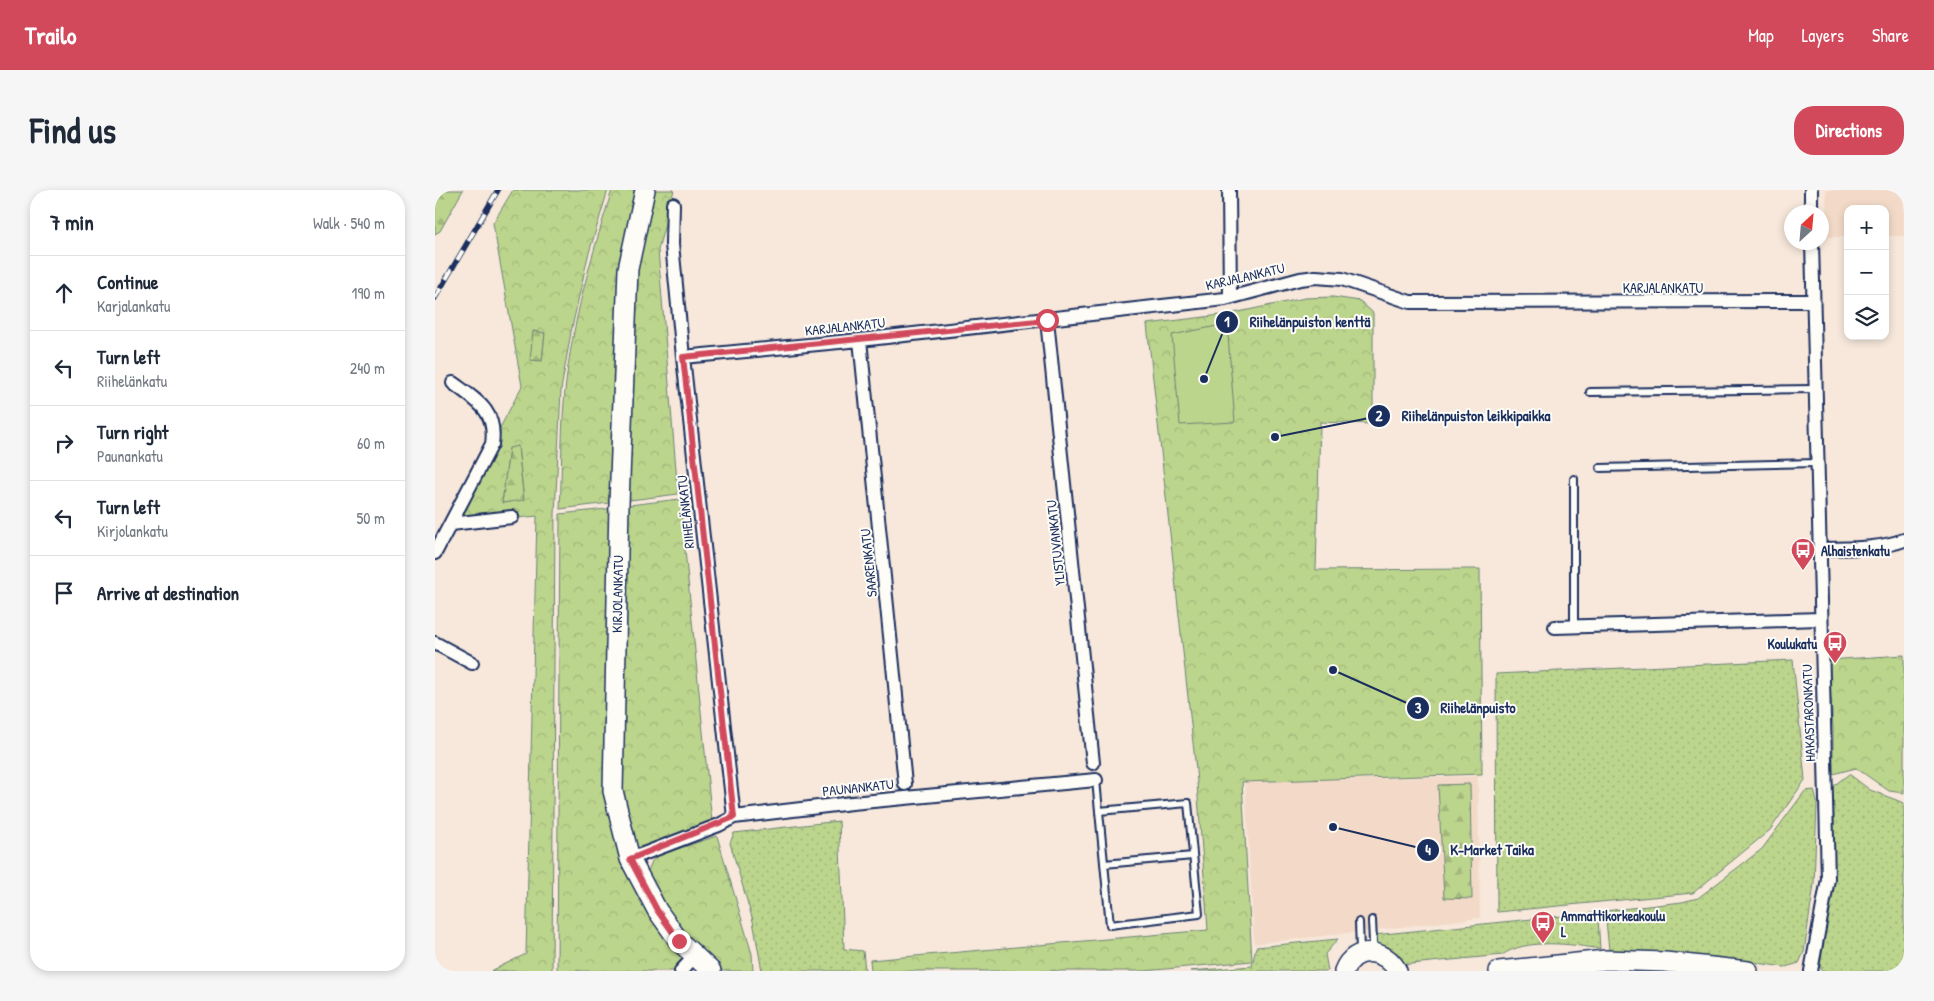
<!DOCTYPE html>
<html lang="en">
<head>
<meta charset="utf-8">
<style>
  body { margin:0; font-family:"Patrick Hand",sans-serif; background:#f6f6f7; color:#1f2937 }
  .controls { position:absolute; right:15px; top:15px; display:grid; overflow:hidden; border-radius:10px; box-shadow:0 2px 8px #0003 }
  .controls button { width:45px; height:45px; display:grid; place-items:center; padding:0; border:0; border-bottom:1px solid #e0e1e3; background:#fff; color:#1f2937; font:25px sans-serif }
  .compass { position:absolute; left:1349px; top:15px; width:45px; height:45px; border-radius:50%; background:#fff; box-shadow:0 2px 8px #0003; rotate:26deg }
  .stop { position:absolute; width:15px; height:15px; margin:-11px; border:4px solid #d1495b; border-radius:50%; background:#fff }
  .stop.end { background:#d1495b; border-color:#fff; box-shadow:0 1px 5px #0008 }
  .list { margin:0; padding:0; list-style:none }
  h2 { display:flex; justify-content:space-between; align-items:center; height:65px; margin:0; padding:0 20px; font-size:21px }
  h2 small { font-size:16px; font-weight:400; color:#747a83 }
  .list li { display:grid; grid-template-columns:32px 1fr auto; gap:15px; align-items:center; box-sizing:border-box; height:75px; padding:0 20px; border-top:1px solid #e0e1e3 }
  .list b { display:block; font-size:19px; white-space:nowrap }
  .list p { margin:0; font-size:16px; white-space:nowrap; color:#747a83 }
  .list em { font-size:16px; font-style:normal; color:#747a83 }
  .icon { flex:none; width:28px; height:28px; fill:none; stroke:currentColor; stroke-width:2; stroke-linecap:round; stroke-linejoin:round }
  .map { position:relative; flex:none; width:1469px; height:781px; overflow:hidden; border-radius:20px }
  header { display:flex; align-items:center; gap:30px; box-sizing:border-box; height:70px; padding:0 25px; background:#d1495b; color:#fff }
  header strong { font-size:24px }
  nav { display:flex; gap:28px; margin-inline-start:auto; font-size:18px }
  .intro { display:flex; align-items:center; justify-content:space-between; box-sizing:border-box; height:120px; padding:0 30px }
  h1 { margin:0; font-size:35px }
  .button { padding:12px 22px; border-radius:20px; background:#d1495b; color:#fff; font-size:18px; font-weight:700 }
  main { display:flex; gap:30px; padding:0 30px }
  aside { flex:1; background:#fff; border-radius:20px; box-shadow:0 2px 8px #0003 }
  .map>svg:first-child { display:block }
  .built { fill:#f3dac8 }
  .grass { fill:url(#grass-dots); stroke:#6c8275 }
  .forest { fill:url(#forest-firs); stroke:#6c8275 }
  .park { fill:url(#park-crowns); stroke:#6c8275; fill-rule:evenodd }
  .garden { fill:#bcd58c; stroke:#6c8275 }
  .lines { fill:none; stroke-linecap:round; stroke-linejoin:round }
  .lane-casing { stroke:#1b2f5e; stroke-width:10 }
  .street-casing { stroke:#1b2f5e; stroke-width:16 }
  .secondary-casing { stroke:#1b2f5e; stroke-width:22 }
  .lane { stroke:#fdfcf7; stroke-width:6 }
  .street { stroke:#fdfcf7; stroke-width:12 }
  .secondary { stroke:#fdfcf7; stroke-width:19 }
  .rail-casing { stroke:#1b2f5e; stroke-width:5.5 }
  .rail { stroke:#fdfcf7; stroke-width:4; stroke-dasharray:11; stroke-linecap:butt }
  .route { stroke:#d1495b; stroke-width:6 }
  .labels { text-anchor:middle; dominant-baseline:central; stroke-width:4; stroke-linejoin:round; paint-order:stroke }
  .street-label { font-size:14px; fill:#1b2f5e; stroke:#fdfcf7 }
  .poi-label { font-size:14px; font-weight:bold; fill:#1b2f5e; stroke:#fdfcf7; text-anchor:start }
  .leader { fill:none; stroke:#1b2f5e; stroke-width:2 }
  .callout-dot { fill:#1b2f5e; stroke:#fdfcf7; stroke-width:2 }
  .mark-label { font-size:15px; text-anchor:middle; font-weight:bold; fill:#fff }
  .callout-label { font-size:15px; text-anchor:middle; font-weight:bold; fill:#1b2f5e; stroke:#fdfcf7; stroke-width:4; stroke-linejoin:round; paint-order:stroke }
</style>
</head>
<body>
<header>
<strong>Trailo</strong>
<nav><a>Map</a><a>Layers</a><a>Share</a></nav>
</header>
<div class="intro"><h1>Find us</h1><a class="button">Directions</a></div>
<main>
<aside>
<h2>7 min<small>Walk · 540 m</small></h2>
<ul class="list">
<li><svg class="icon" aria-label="ahead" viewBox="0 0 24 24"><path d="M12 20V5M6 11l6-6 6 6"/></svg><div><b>Continue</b><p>Karjalankatu</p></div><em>190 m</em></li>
<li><svg class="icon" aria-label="left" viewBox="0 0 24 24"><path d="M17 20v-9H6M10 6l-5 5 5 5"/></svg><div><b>Turn left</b><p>Riihelänkatu</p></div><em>240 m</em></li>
<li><svg class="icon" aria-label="right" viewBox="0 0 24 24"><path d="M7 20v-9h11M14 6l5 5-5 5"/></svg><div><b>Turn right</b><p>Paunankatu</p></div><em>60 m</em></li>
<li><svg class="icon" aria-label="left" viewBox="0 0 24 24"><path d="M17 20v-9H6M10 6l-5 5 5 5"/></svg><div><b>Turn left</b><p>Kirjolankatu</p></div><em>50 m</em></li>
<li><svg class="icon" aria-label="arrive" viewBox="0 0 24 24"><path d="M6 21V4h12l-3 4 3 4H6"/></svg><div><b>Arrive at destination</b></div></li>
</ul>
</aside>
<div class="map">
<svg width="1469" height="781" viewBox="0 0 1469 781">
  <defs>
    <pattern id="grass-dots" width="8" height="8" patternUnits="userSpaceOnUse" patternTransform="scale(1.25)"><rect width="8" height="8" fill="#bcd58c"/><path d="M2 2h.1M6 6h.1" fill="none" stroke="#a1b77b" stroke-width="1.8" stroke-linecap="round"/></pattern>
    <pattern id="forest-firs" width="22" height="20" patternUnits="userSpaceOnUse" patternTransform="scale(1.25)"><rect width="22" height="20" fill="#bcd58c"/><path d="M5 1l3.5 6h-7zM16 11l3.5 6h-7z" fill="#a1b77b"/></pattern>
    <pattern id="park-crowns" width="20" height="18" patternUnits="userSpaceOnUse" patternTransform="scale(1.25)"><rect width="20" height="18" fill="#bcd58c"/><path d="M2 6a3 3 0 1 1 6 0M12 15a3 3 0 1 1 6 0" fill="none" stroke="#a1b77b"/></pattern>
  </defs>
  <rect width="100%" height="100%" fill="#f7e8db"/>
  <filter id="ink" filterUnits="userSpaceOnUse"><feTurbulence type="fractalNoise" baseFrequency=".02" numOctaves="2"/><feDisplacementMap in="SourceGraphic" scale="10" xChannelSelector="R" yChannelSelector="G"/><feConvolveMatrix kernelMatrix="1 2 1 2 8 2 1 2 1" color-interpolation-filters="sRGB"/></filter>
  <g filter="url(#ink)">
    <path class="built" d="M1391,0H1469V46H1450V19H1413V47H1392Z
      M1043,586L1045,728L819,754L810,592Z"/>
    <path class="grass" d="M1358,470L1370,590L1335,640L1258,703L1062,722L1061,484Z
      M1414,584L1435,600L1469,613V781H1387L1385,776L1397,695L1399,629L1397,597Z
      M1379,600L1382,612L1379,694L1369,762L1364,773L1350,777L1280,767L1174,760L1170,721L1247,712L1263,708L1327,659L1370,601Z
      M404,631L409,759L428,761L430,781H327L318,731L295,653L299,643Z
      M1157,723L1163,728L1165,759C1137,754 1091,748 1067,765L966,775L941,754L939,745Z
      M903,749L890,764L893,781H755L817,776L821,757Z"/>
    <path class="forest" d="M0,0H28L5,41L0,44Z
      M98,141L110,143L107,172L94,170Z
      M83,256L89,311L67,313L74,257Z
      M1035,594L1037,709L1009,708L1003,595Z"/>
    <path class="park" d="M78,0H173L153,66L136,142L126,200L120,324L117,781H56L91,764L102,326L14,335L87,196L58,33ZM98,141L110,143L107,171L95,170ZM83,256L89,310L67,313L74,258Z
      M177,0H207L182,312L125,319C127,280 126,240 130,201C137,132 157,65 177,0Z
      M213,0H239L223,60L243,304L187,311L195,79Z
      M898,107L925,111L938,123V234L885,232L881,380L1045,379L1047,584L807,592L817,771L709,781H436L435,770L773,740L761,580L712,134L794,124L870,108Z
      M245,309L277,633L199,663L181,601L186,316Z
      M181,318L176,602L194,678L230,749L251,772L243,781H122L125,324Z
      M1469,465V603L1454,601L1421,578L1398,584V537L1393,470Z
      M282,646L317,764L318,781H288L261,758L246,740L212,684L217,671L224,665Z"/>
    <path class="garden" d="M792,134L800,232L745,235L737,145Z"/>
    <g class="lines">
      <defs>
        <path id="lane" d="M1155,202L1380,199
          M1165,278L1382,273
          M1139,289V437
          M661,590L675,735L764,724L753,613L664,621
          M669,674L758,666
          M937,730L938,753L941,760
          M924,732L925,761"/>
        <path id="street" d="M794,0L795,107
          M1376,0V22
          M238,14L237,54L248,167L299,627
          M612,130L658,573
          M425,150L470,594
          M248,167L425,150L790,109L865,89L881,87L907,89L975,112L1378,111
          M16,334L77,327
          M1384,359C1413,358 1442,360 1469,350
          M0,363L57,254C62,221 42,211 18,193
          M1120,437L1385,429
          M0,453L37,473
          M195,669L284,635L299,627L417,613L661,590
          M246,781L259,767
          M1376,781L1393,689L1377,52"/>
        <path id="secondary" d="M210,0L193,79L184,314L178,601L195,669L222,720L244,751L276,781
          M909,781C919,755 951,758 962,781
          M1064,781L1171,770L1230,772L1313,781"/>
      </defs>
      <use href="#lane" class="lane-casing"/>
      <use href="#street" class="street-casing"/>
      <use href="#secondary" class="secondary-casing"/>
      <use href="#lane" class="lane"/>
      <use href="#street" class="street"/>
      <use href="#secondary" class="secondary"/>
      <defs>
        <path id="rail" d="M0,108L63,0"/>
      </defs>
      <use href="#rail" class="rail-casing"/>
      <use href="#rail" class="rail"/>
    </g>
  </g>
  <g class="lines" filter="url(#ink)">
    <path class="route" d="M244,751L222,720L195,669L299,627L248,167L612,130"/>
  </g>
  <defs>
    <symbol id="bus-pin" viewBox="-11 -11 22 30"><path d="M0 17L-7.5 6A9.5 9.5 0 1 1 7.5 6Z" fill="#d1495b" stroke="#fdfcf7"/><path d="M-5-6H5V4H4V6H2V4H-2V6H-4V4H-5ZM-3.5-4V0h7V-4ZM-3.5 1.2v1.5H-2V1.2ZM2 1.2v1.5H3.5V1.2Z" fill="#fff"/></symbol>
  </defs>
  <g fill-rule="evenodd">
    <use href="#bus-pin" x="1354" y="346" width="28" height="38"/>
    <use href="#bus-pin" x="1386" y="439" width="28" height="38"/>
    <use href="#bus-pin" x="1094" y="719" width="28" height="38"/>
  </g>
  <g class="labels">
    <g class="street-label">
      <text transform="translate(810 86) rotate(-13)">KARJALANKATU</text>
      <text x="1228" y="97">KARJALANKATU</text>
      <text transform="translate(410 136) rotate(-6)">KARJALANKATU</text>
      <text transform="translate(250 322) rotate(-96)">RIIHELÄNKATU</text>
      <text transform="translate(620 353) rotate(-96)">YLISTUVANKATU</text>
      <text transform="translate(433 373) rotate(-96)">SAARENKATU</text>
      <text transform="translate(182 404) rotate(-89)">KIRJOLANKATU</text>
      <text transform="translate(1373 523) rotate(-92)">HAKASTARONKATU</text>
      <text transform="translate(423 597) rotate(-6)">PAUNANKATU</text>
    </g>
    <g class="poi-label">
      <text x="1386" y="360">Alhaistenkatu</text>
      <text x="1382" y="453" text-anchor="end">Koulukatu</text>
      <text x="1126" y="725">Ammattikorkeakoulu<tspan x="1126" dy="16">L</tspan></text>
    </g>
  </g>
  <path class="leader" d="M769 189L792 132M840 247L944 226M898 480L983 518M898 637L993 660"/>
  <g class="callout-dot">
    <circle cx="769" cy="189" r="5"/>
    <circle cx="840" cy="247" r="5"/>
    <circle cx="898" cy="480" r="5"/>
    <circle cx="898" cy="637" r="5"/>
    <circle cx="792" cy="132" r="12"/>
    <circle cx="944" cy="226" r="12"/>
    <circle cx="983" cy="518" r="12"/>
    <circle cx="993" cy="660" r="12"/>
  </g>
  <g class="mark-label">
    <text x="792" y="137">1</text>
    <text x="944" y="231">2</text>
    <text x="983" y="523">3</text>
    <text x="993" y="665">4</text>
  </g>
  <g class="callout-label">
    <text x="875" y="137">Riihelänpuiston kenttä</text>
    <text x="1041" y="231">Riihelänpuiston leikkipaikka</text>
    <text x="1043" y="523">Riihelänpuisto</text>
    <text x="1057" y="665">K-Market Taika</text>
  </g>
</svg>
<div class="controls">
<button>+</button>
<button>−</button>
<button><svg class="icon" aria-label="layers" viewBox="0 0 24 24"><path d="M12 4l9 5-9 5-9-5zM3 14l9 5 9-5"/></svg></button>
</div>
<svg class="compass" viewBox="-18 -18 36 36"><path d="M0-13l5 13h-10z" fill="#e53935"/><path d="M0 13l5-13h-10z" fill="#747a83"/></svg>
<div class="stop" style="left:612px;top:130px"></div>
<div class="stop end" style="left:244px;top:751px"></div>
</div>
</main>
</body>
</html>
